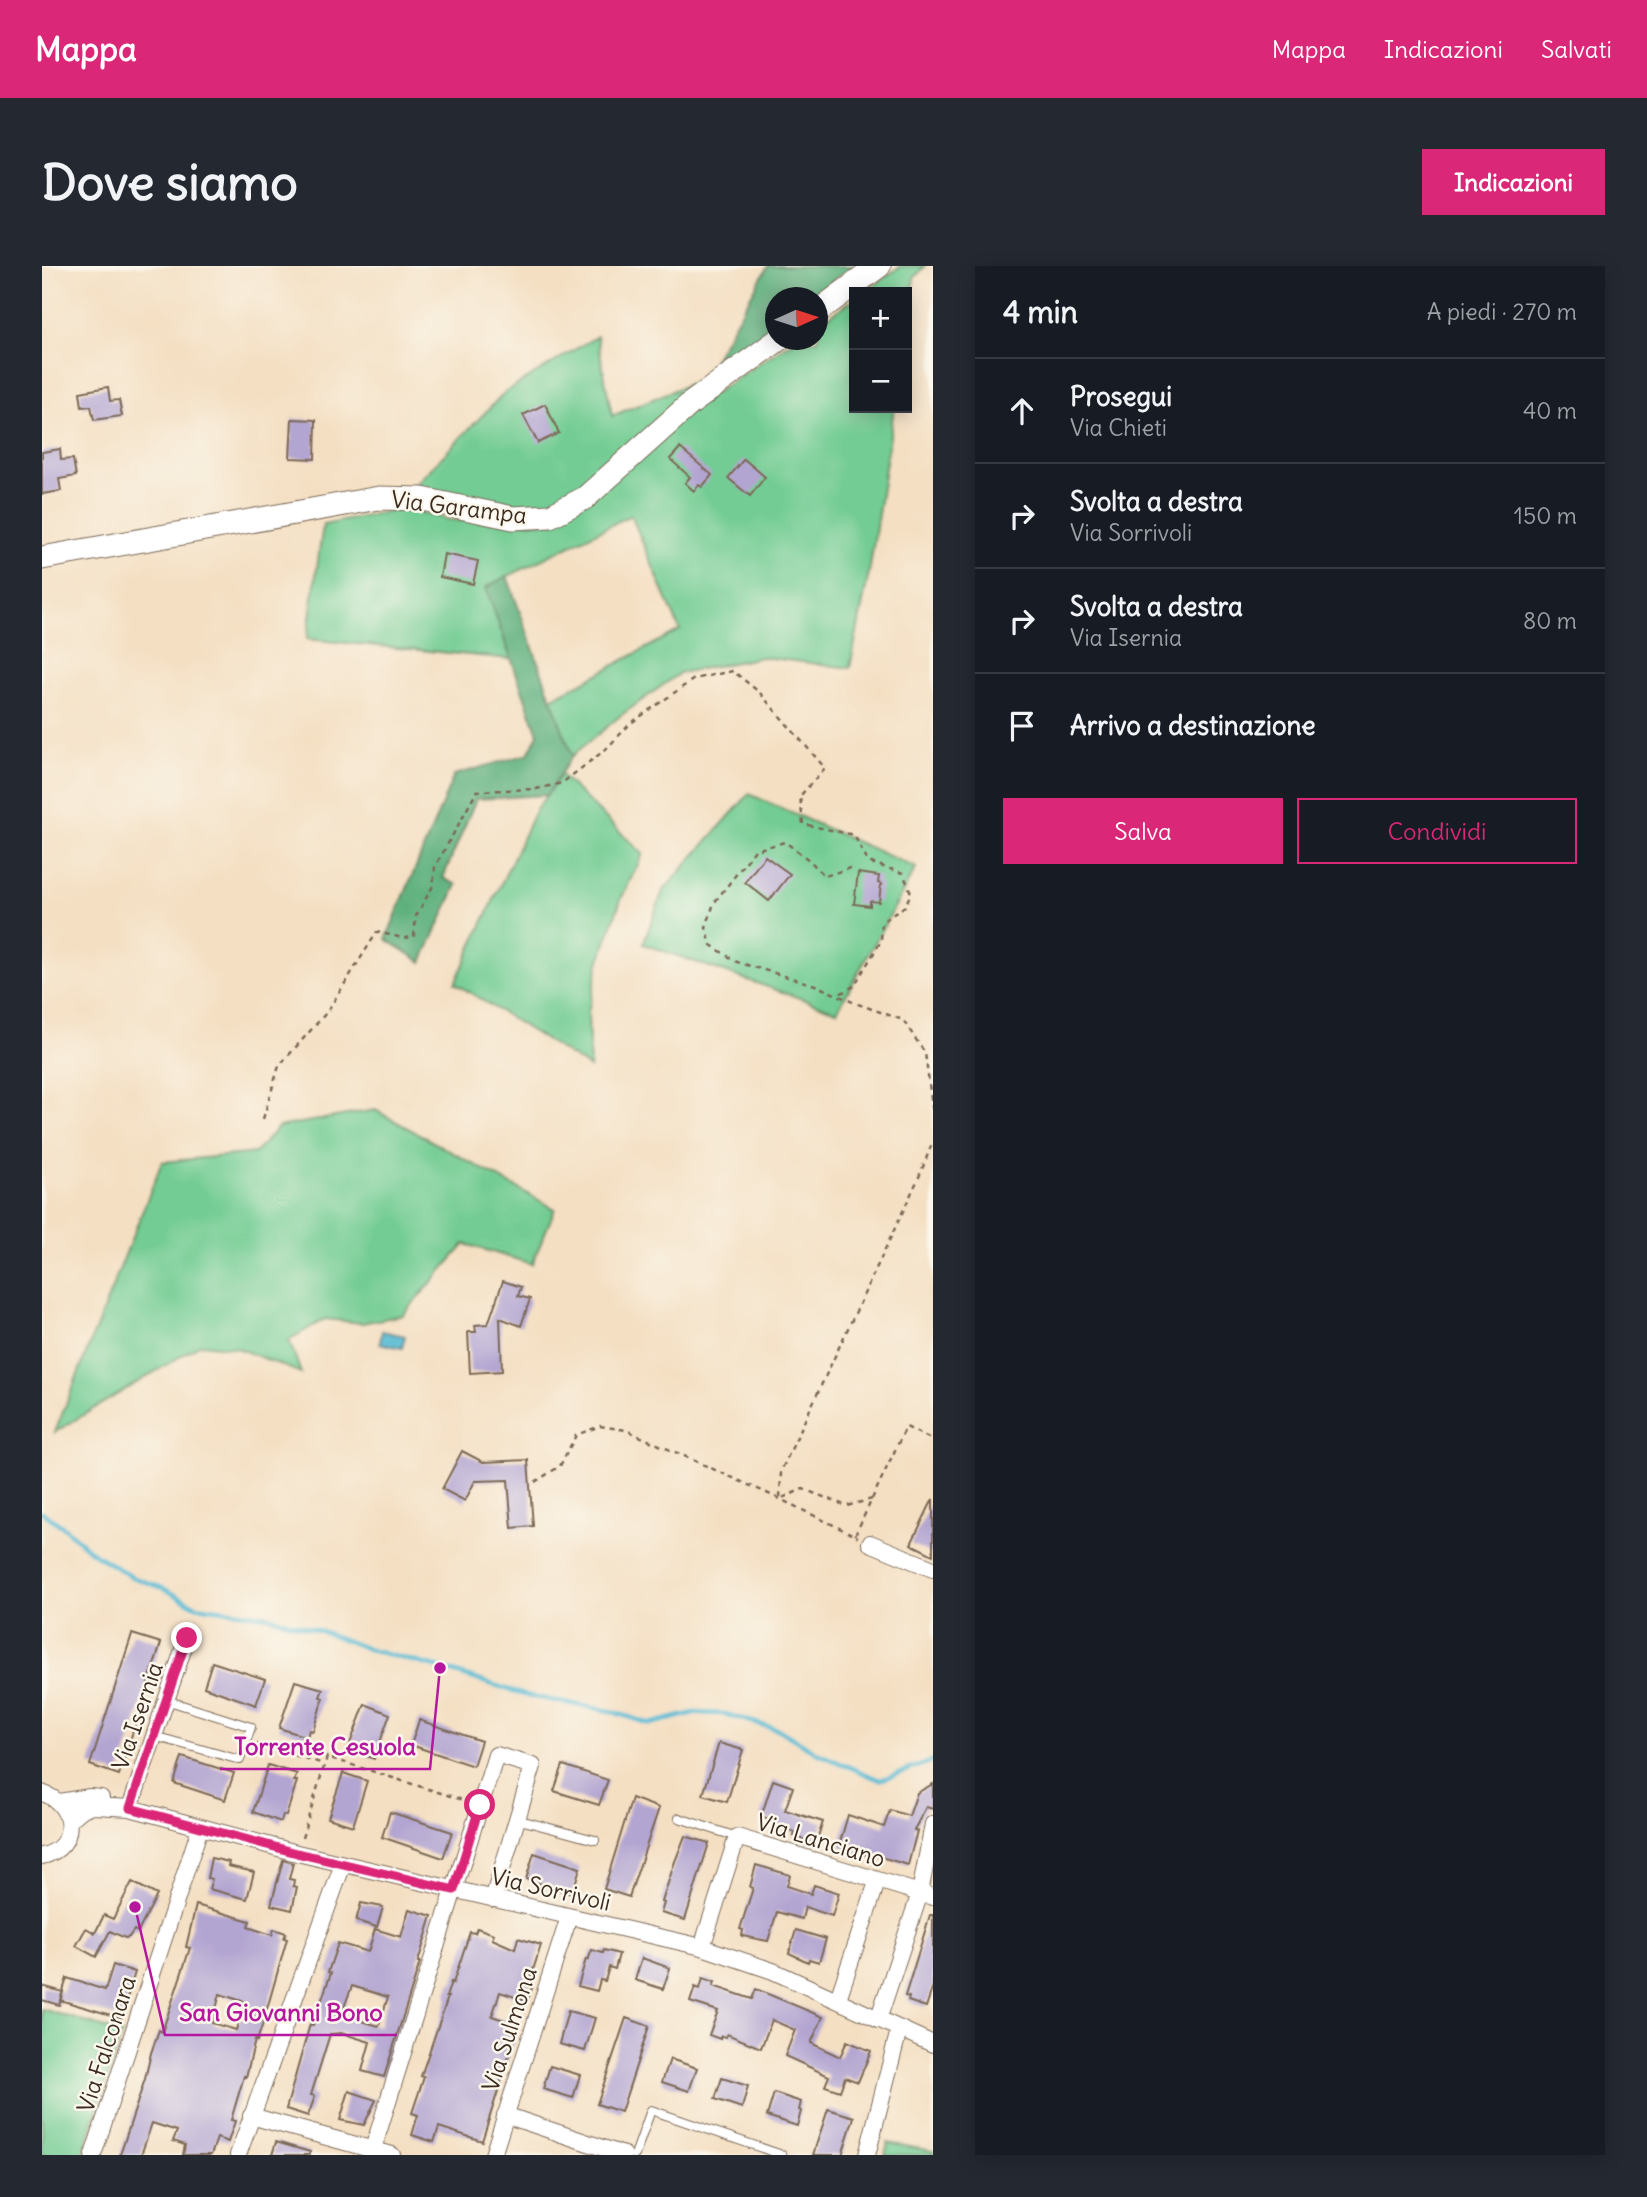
<!DOCTYPE html>
<html lang="it">
<head>
<meta charset="utf-8">
<style>
  body { margin:0; font-family:Delius,sans-serif; background:#242831; color:#f1f3f6 }
  .controls { position:absolute; right:21px; top:21px; display:grid; overflow:hidden; border-radius:0px; box-shadow:0 4px 18px #0003 }
  .controls button { width:63px; height:63px; display:grid; place-items:center; padding:0; border:0; border-bottom:2px solid #363941; background:#171b24; color:#f1f3f6; font:35px sans-serif }
  .compass { position:absolute; left:723px; top:21px; width:63px; height:63px; border-radius:50%; background:#171b24; box-shadow:0 4px 18px #0003; rotate:87deg }
  .stop { position:absolute; width:21px; height:21px; margin:-16px; border:5px solid #db2777; border-radius:50%; background:#fff }
  .stop.end { background:#db2777; border-color:#fff; box-shadow:0 2px 7px #0008 }
  .list { margin:0; padding:0; list-style:none }
  h2 { display:flex; justify-content:space-between; align-items:center; height:91px; margin:0; padding:0 28px; font-size:30px }
  h2 small { font-size:23px; font-weight:400; color:#9ea1a6 }
  .list li { display:grid; grid-template-columns:46px 1fr auto; gap:21px; align-items:center; box-sizing:border-box; height:105px; padding:0 28px; border-top:2px solid #363941 }
  .list b { display:block; font-size:26px; white-space:nowrap }
  .list p { margin:0; font-size:23px; white-space:nowrap; color:#9ea1a6 }
  .list em { font-size:23px; font-style:normal; color:#9ea1a6 }
  .actions { display:flex; gap:14px; padding:21px 28px }
  .actions a { flex:1; padding:16px 0; border:2px solid #db2777; border-radius:0px; text-align:center; font-size:24px; color:#db2777 }
  .actions .main { background:#db2777; color:#fff }
  .icon { flex:none; width:38px; height:38px; fill:none; stroke:currentColor; stroke-width:2; stroke-linecap:round; stroke-linejoin:round }
  .map { position:relative; flex:none; width:891px; height:1889px; overflow:hidden; border-radius:0px }
  header { display:flex; align-items:center; gap:42px; box-sizing:border-box; height:98px; padding:0 35px; background:#db2777; color:#fff }
  header strong { font-size:33px }
  nav { display:flex; gap:38px; margin-inline-start:auto; font-size:24px }
  .intro { display:flex; align-items:center; justify-content:space-between; box-sizing:border-box; height:168px; padding:0 42px }
  h1 { margin:0; font-size:49px }
  .button { padding:18px 32px; border-radius:0px; background:#db2777; color:#fff; font-size:24px; font-weight:700 }
  main { display:flex; gap:42px; padding:0 42px }
  aside { flex:1; background:#171b24; border-radius:0px; box-shadow:0 4px 18px #0003 }
  .map>svg:first-child { display:block }
  .green { fill:#72cc93; stroke:#567b58; stroke-width:2 }
  .forest { fill:#5db07d; stroke:#4c6d4e; stroke-width:2 }
  .water { fill:#54b9d3; stroke:#487278; stroke-width:2 }
  .lines { fill:none; stroke-linecap:round; stroke-linejoin:round }
  .stream { stroke:#54b9d3; stroke-width:4.5 }
  .building { fill:#b3a5d1; fill-rule:evenodd }
  .lane-casing { stroke:#7c6957; stroke-width:10 }
  .street-casing { stroke:#7c6957; stroke-width:18 }
  .secondary-casing { stroke:#7c6957; stroke-width:25 }
  .path { stroke:#7c6957; stroke-width:2.5; stroke-dasharray:5 5; stroke-linecap:butt }
  .lane { stroke:#fff; stroke-width:8 }
  .street { stroke:#fff; stroke-width:16 }
  .secondary { stroke:#fff; stroke-width:23 }
  .route { stroke:#db2777; stroke-width:9 }
  .labels { text-anchor:middle; dominant-baseline:central; stroke-width:5; stroke-linejoin:round; paint-order:stroke }
  .street-label { font-size:23px; fill:#3b2a1e; stroke:#fbf7ec }
  .leader { fill:none; stroke:#b5179e; stroke-width:2.5 }
  .callout-dot { fill:#b5179e; stroke:#fbf7ec; stroke-width:2.5 }
  .callout-label { font-size:24px; text-anchor:middle; font-weight:bold; fill:#b5179e; stroke:#fbf7ec; stroke-width:5; stroke-linejoin:round; paint-order:stroke }
</style>
</head>
<body>
<header>
<strong>Mappa</strong>
<nav><a>Mappa</a><a>Indicazioni</a><a>Salvati</a></nav>
</header>
<div class="intro"><h1>Dove siamo</h1><a class="button">Indicazioni</a></div>
<main>
<div class="map">
<svg width="891" height="1889" viewBox="0 0 891 1889">
  <rect width="100%" height="100%" fill="#fbf7ec"/>
  <filter id="ink" filterUnits="userSpaceOnUse"><feTurbulence type="fractalNoise" baseFrequency=".0143" numOctaves="2"/><feDisplacementMap in="SourceGraphic" scale="14" xChannelSelector="R" yChannelSelector="G"/><feConvolveMatrix kernelMatrix="1 2 1 2 8 2 1 2 1" color-interpolation-filters="sRGB"/></filter>
  <filter id="wash" filterUnits="userSpaceOnUse"><feTurbulence type="fractalNoise" baseFrequency=".00686" numOctaves="4" result="noise"/><feDisplacementMap in="SourceGraphic" scale="28" xChannelSelector="R" yChannelSelector="G"/><feGaussianBlur stdDeviation="1.57" result="paint"/><feColorMatrix in="noise" values="0 0 0 0 0 0 0 0 0 0 0 0 0 0 0 0 0 1.4 0 .05"/><feComposite in="paint" operator="in"/></filter>
  <g filter="url(#wash)">
    <rect width="100%" height="100%" fill="#f4dfc2"/>
    <path class="green" d="M859,0H883L872,12L865,62V26H823Z
      M812,33V142H852L828,301L808,402L720,391L638,407L578,450L530,490L509,433L638,364L589,249L444,321L469,393L265,373L281,259L362,242L408,254L512,257L649,143L752,74H776V58Z
      M555,70L570,150L661,112L559,208L512,239L469,243L366,226L462,127Z
      M519,509L601,588L579,633L557,697L546,746L548,802L413,717L493,545Z
      M707,528L874,602L795,745L601,678L621,625Z
      M333,844L513,943L490,998L423,978L361,1049L320,1057L283,1053L247,1074L259,1107L195,1082L159,1078L13,1166L120,896L213,887L236,861Z
      M0,1743L80,1767L41,1889H0Z
      M846,1877L891,1885V1889H843Z"/>
    <path class="forest" d="M726,0H811L769,31L734,32L733,58L661,112Z
      M465,310L530,490L505,529L434,533L401,612L415,619L380,696L344,673L412,509L486,488L496,468L444,322Z"/>
    <path class="water" d="M340,1065L363,1070L360,1082L338,1077Z"/>
    <g class="lines">
      <path class="stream" d="M0,1246L24,1263L49,1286L90,1311L121,1322L154,1340L226,1350L285,1367L331,1385L398,1402L487,1430L568,1445L608,1458L652,1447L683,1448L737,1464L777,1488L838,1514L891,1495"/>
    </g>
    <g id="blocks">
      <path class="building" d="M66,121L68,135L77,134L80,150L52,154L49,140L40,141L38,126Z
        M503,138L517,167L496,177L481,149Z
        M250,153L274,154L273,193L248,192Z
        M638,182L670,209L660,221L657,219L652,225L643,217L648,211L628,193Z
        M18,183L19,194L31,193L34,210L17,213L19,225L0,228V186Z
        M702,193L723,211L708,230L686,212Z
        M402,288L436,295L431,318L398,311Z
        M723,590L748,608L727,635L703,616Z
        M816,607L837,610L836,617L839,618L837,636L828,635V640L812,638Z
        M461,1015L479,1021L476,1030L488,1033L479,1060L458,1052L460,1105L428,1107L426,1066H434L433,1059L446,1058Z
        M420,1185L441,1196L486,1194L491,1260L470,1262L466,1214L433,1215L423,1235L400,1223Z
        M891,1233V1289L869,1278Z
        M90,1368L119,1377L77,1509L48,1499Z
        M170,1396L223,1413L214,1439L162,1421Z
        M253,1415L281,1423L278,1431L281,1432L271,1465L267,1464L265,1471L237,1462Z
        M323,1438L348,1448L332,1493L306,1483Z
        M377,1454L439,1475L431,1500L369,1479Z
        M677,1477L701,1484L685,1536L661,1529Z
        M140,1491L192,1507L183,1534L132,1517Z
        M226,1499L255,1508L252,1515H255L244,1550L241,1549L239,1556L211,1546Z
        M521,1499L566,1514L557,1539L512,1525Z
        M301,1507L325,1515L311,1560L286,1552Z
        M731,1514L751,1521L743,1544L781,1556L773,1579L760,1575L761,1573L752,1570L753,1566L731,1559L733,1556L719,1551Z
        M891,1518V1543L884,1541L872,1564L875,1565L866,1599L825,1587L824,1589L818,1587L816,1591L804,1587L805,1583L797,1580L806,1549L842,1561L848,1544L867,1550L875,1527Z
        M590,1532L617,1542L587,1631L562,1623Z
        M348,1546L410,1566L401,1592L340,1571Z
        M643,1570L667,1577L643,1654L619,1647L622,1637L620,1636L632,1598Z
        M492,1587L538,1602L530,1628L484,1613Z
        M169,1592L187,1596L186,1600L212,1606L205,1633L167,1623L170,1613L165,1612Z
        M241,1594L251,1597L247,1613L252,1614L251,1620L255,1621L250,1644L229,1639Z
        M714,1599L748,1609L745,1620L769,1628L772,1619L797,1627L790,1650L763,1641L760,1653L735,1646L726,1675L700,1670L701,1664L698,1663L711,1622L708,1621Z
        M90,1616L115,1629L96,1666L92,1664L87,1671L83,1672L68,1665L54,1691L34,1680L44,1662L53,1667L62,1649L71,1653Z
        M319,1637L341,1641L335,1661L314,1655Z
        M154,1639L208,1655L206,1661L230,1669L232,1663L244,1667L242,1672L245,1673L221,1757L215,1775L213,1774L204,1811L202,1810L189,1854L193,1855L186,1876L175,1872L169,1889H141L143,1879L131,1875L135,1865L110,1857L99,1889H78L103,1813L109,1787L117,1764L120,1766L148,1682L144,1681ZM178,1728L203,1736L194,1764L170,1757Z
        M367,1643L390,1650L376,1696H378L342,1811L320,1805L328,1776L299,1767L288,1768L269,1829L273,1830L266,1850L244,1843L268,1758L271,1759L289,1707L286,1706L296,1677L326,1686L333,1663L359,1671ZM310,1720L346,1731L337,1760L299,1749Z
        M888,1649H891V1720L884,1741L866,1735L867,1731L863,1730Z
        M435,1662L452,1668L450,1673L473,1683L476,1672L499,1679L486,1720L490,1722L485,1735L458,1726L450,1750L477,1759L440,1875L397,1861L392,1876L370,1869L376,1849L370,1847L382,1811L379,1810L406,1731H404L409,1716L411,1717L428,1666L433,1667Z
        M754,1664L784,1673L777,1696L767,1693L766,1696L747,1687Z
        M550,1684L561,1687L562,1684L577,1688L573,1703L567,1701L563,1715L558,1714L555,1725L536,1720L544,1693L546,1694Z
        M600,1692L628,1702L621,1723L593,1714Z
        M71,1699L93,1706L79,1752L18,1734L25,1712L63,1724Z
        M661,1712L673,1716L671,1720L710,1733L714,1723L781,1751L769,1777L798,1791L805,1775L829,1785L816,1816L803,1811L798,1825L783,1820L787,1810L743,1790L753,1764L730,1754L719,1782L685,1768L684,1771L679,1770L678,1773L667,1769L676,1745L648,1736L653,1721L658,1723Z
        M0,1720L21,1726L17,1739L0,1734Z
        M526,1745L553,1752L543,1785L517,1778Z
        M584,1752L607,1760L579,1846L555,1838Z
        M628,1793L655,1802L647,1825L620,1816Z
        M508,1800L538,1809L531,1832L501,1823Z
        M680,1812L706,1820L700,1842L673,1833Z
        M307,1825L334,1834L322,1859L298,1854Z
        M732,1827L759,1836L757,1844L759,1845L755,1860L725,1850Z
        M786,1843L812,1851L800,1889H771Z
        M234,1876L268,1886L267,1889H230Z"/>
    </g>
  </g>
  <g filter="url(#ink)">
    <use href="#blocks" fill-opacity="0" stroke="#7c6957" stroke-width="2"/>
    <g class="lines">
      <defs>
        <path id="lane" d="M112,1470L198,1494L209,1461L124,1434
          M637,1552L695,1571
          M474,1553L553,1574
          M593,1889L609,1844L740,1889"/>
        <path id="street" d="M828,1277L891,1303
          M0,1527C34,1538 37,1582 0,1590
          M17,1536L48,1531L59,1532
          M88,1542L145,1372
          M27,1554L42,1542L53,1540L88,1542L255,1587L660,1681L731,1705L891,1778
          M660,1681L695,1571L891,1631
          M796,1733L835,1616
          M836,1754L878,1627L891,1558
          M463,1849L582,1889
          M209,1850L350,1889
          M331,1883L454,1489L491,1500L451,1633
          M51,1889L158,1562
          M196,1889L301,1598
          M451,1889L527,1651
          M825,1889L857,1764"/>
        <path id="secondary" d="M776,45L837,0
          M0,292L337,232L380,233L471,252L508,250L543,232L648,138L736,74"/>
      </defs>
      <use href="#lane" class="lane-casing"/>
      <use href="#street" class="street-casing"/>
      <use href="#secondary" class="secondary-casing"/>
      <path class="path" d="M808,602L783,610L767,594L743,576L713,584L672,637L664,662L669,679L695,696L773,719L813,737L861,754L883,787L891,848
        M221,853L237,800L285,746L335,666L361,672L372,671L374,650L391,620L393,601L435,525L494,523L520,517L563,484L589,457L652,413L691,405L717,426L783,502L758,530L761,558L812,569L826,596L861,607L869,627L863,640L840,656L839,675L812,720L796,729
        M493,1216L518,1200L534,1169L558,1160L584,1164L738,1233L816,1271
        M830,1233L805,1240L761,1223L738,1233L739,1205L877,911L891,875
        M813,1269L864,1161L891,1174
        M215,1478L282,1498
        M260,1572L285,1491L424,1535"/>
      <use href="#lane" class="lane"/>
      <use href="#street" class="street"/>
      <use href="#secondary" class="secondary"/>
    </g>
  </g>
  <g class="lines" filter="url(#ink)">
    <path class="route" d="M145,1372L88,1542L255,1587L412,1624L438,1539"/>
  </g>
  <g class="labels">
    <g class="street-label">
      <text transform="translate(417 241) rotate(7)">Via Garampa</text>
      <text transform="translate(95 1450) rotate(-71)">Via Isernia</text>
      <text transform="translate(779 1574) rotate(17)">Via Lanciano</text>
      <text transform="translate(509 1623) rotate(13)">Via Sorrivoli</text>
      <text transform="translate(467 1763) rotate(-72)">Via Sulmona</text>
      <text transform="translate(64 1778) rotate(-72)">Via Falconara</text>
    </g>
  </g>
  <path class="leader" d="M398 1402L388 1503H178M93 1641L123 1769H355"/>
  <g class="callout-dot">
    <circle cx="398" cy="1402" r="7"/>
    <circle cx="93" cy="1641" r="7"/>
  </g>
  <g class="callout-label">
    <text x="283" y="1489">Torrente Cesuola</text>
    <text x="239" y="1755">San Giovanni Bono</text>
  </g>
</svg>
<div class="controls">
<button>+</button>
<button>−</button>
</div>
<svg class="compass" viewBox="-18 -18 36 36"><path d="M0-13l5 13h-10z" fill="#e53935"/><path d="M0 13l5-13h-10z" fill="#9ea1a6"/></svg>
<div class="stop" style="left:438px;top:1539px"></div>
<div class="stop end" style="left:145px;top:1372px"></div>
</div>
<aside>
<h2>4 min<small>A piedi · 270 m</small></h2>
<ul class="list">
<li><svg class="icon" aria-label="ahead" viewBox="0 0 24 24"><path d="M12 20V5M6 11l6-6 6 6"/></svg><div><b>Prosegui</b><p>Via Chieti</p></div><em>40 m</em></li>
<li><svg class="icon" aria-label="right" viewBox="0 0 24 24"><path d="M7 20v-9h11M14 6l5 5-5 5"/></svg><div><b>Svolta a destra</b><p>Via Sorrivoli</p></div><em>150 m</em></li>
<li><svg class="icon" aria-label="right" viewBox="0 0 24 24"><path d="M7 20v-9h11M14 6l5 5-5 5"/></svg><div><b>Svolta a destra</b><p>Via Isernia</p></div><em>80 m</em></li>
<li><svg class="icon" aria-label="arrive" viewBox="0 0 24 24"><path d="M6 21V4h12l-3 4 3 4H6"/></svg><div><b>Arrivo a destinazione</b></div></li>
</ul>
<div class="actions"><a class="main">Salva</a><a>Condividi</a></div>
</aside>
</main>
</body>
</html>
